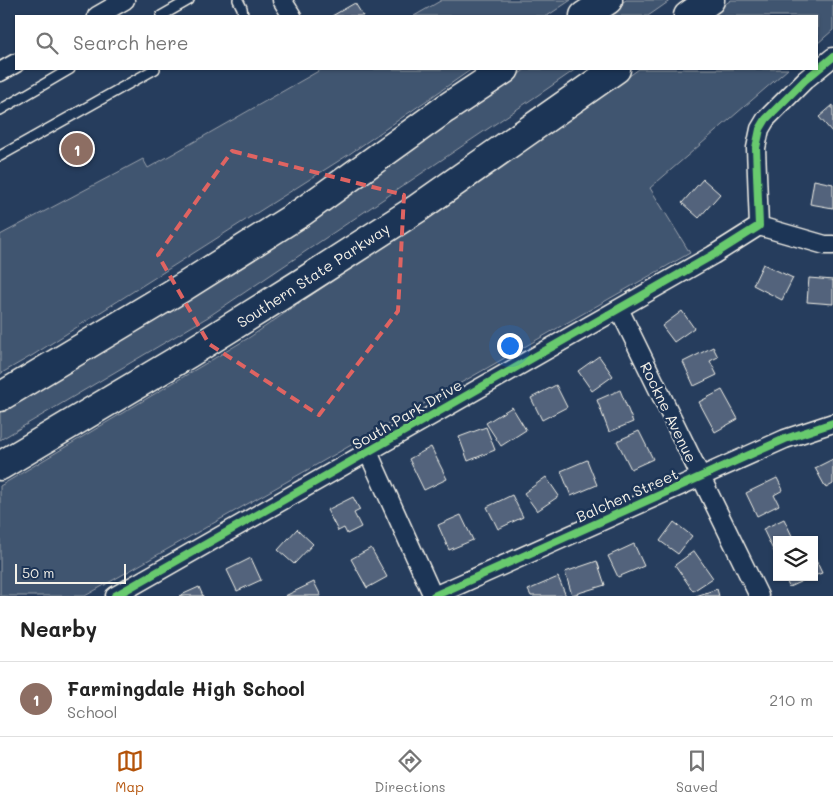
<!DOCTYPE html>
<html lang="en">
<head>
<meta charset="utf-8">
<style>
  body { margin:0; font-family:Mali,sans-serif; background:#f2f2f2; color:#222 }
  .controls { position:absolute; right:15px; bottom:15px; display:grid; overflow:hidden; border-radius:0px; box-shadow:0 1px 4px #0004 }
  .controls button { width:45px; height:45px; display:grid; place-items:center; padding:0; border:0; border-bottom:1px solid #e0e0e0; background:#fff; color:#222; font:25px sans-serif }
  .scale { position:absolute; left:15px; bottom:12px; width:111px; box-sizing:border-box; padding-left:5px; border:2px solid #f4f1e8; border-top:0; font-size:14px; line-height:18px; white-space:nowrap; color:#f4f1e8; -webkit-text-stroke:4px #1d3557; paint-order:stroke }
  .you { position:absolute; left:509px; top:345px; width:18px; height:18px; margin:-12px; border:4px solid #fff; border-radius:50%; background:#1a73e8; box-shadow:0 0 0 8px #1a73e833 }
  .badge { display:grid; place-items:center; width:32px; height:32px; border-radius:50%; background:#b45309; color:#fff; font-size:16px; font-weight:700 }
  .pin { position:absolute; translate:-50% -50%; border:2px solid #fff; box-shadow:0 1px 5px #0006 }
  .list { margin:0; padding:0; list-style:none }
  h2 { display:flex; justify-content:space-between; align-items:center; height:65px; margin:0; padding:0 20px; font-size:21px }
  h2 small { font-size:16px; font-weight:400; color:#767676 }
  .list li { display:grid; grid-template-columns:32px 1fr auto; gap:15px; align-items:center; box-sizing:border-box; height:75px; padding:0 20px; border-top:1px solid #e0e0e0 }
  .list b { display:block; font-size:19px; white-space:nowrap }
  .list p { margin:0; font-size:16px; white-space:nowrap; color:#767676 }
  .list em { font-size:16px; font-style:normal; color:#767676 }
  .icon { flex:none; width:28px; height:28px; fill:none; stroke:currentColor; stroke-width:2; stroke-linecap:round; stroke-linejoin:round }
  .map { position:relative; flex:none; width:833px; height:596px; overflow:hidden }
  .search { position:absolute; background:#fff; box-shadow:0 1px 4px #0004; left:15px; right:15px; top:15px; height:55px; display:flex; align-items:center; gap:12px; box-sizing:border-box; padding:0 18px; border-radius:0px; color:#767676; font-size:19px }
  .sheet { height:140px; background:#fff }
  nav { display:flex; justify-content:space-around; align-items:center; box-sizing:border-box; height:70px; border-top:1px solid #e0e0e0; background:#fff; font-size:14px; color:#767676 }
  nav a { display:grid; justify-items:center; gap:2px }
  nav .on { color:#b45309 }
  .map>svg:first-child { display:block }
  .green { fill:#40546f; stroke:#9aa2ac }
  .building { fill:#52647b; stroke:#f4f1e8 }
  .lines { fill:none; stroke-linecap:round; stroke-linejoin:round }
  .service-casing { stroke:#f4f1e8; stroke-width:12 }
  .minor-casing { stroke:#f4f1e8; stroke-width:21 }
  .motorway-casing { stroke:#f4f1e8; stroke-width:31 }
  .service { stroke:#1d3557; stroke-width:9 }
  .minor { stroke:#1d3557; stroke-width:18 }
  .motorway { stroke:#1d3557; stroke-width:28 }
  .cycleway-casing { stroke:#1d3557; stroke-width:11 }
  .cycleway { stroke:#67ca6e; stroke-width:8 }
  .marked { fill:none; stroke:#df6462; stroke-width:4; stroke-dasharray:10 6; stroke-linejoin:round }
  .labels { text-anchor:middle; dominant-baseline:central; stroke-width:5; stroke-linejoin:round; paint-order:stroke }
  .street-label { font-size:15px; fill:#f4f1e8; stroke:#1d3557 }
</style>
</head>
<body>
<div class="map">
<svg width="833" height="596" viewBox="0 0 833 596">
  <rect width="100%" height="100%" fill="#263d5d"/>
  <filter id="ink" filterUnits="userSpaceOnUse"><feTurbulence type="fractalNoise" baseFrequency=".02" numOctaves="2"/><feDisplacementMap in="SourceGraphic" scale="10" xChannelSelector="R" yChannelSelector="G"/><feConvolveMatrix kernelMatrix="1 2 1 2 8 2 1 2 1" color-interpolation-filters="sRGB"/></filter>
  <g filter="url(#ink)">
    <path class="green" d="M442,0H571L547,16H414Z
      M626,0H671L648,16H603Z
      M731,0H833V30L817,44V16H709Z
      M322,69H472L348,155L33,355L0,374V235L143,159L148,168Z
      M526,69H576L547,89L208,317L0,440V407L343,195Z
      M639,69H788L650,188L690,253L85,596H0V486L250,337L607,92Z"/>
    <path class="building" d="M355,3L363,16H332Z
      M833,105V133L819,117Z
      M703,179L720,194L699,218L682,203Z
      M814,180L833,184V208L810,204Z
      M763,264L793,278L782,300L753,285Z
      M809,278L833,280V304L807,302Z
      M682,311L694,328L674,342L662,326Z
      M713,347L718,357L710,361L717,375L694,386L683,362Z
      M599,356L613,376L592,391L578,371Z
      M556,385L567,407L542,420L531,398Z
      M620,390L633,422L609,432L597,400Z
      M722,390L738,419L715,432L699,402Z
      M512,407L526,430L501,446L486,423Z
      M486,427L495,450L468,461L459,437Z
      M639,431L653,459L631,469L617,441Z
      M431,447L447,479L424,490L409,459Z
      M833,459V484L826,488L815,468Z
      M587,460L597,485L571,496L561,471Z
      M546,477L559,496L537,511L524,493Z
      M777,478L783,490L774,495L779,505L757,516L746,493Z
      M512,495L523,517L498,529L487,507Z
      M353,497L360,510L354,513L361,527L347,534L344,528L338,531L327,510Z
      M461,515L473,540L449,550L438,525Z
      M784,519L794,540H777V550L774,552L763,529Z
      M674,522L692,536L678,554L660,541Z
      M297,529L313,544L294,564L278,550Z
      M634,544L644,566L618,577L608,556Z
      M371,548L387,577L367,588L351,559Z
      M694,551L713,578L693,591L675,565Z
      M814,556L822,573L814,576Z
      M251,558L261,580L237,591L227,570Z
      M597,561L605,585L572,595L565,572Z
      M558,577L566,596H531L528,590Z
      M785,577H811L789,587Z
      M314,582L321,596H285Z
      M199,587L203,596H179Z
      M717,589L719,596H696Z"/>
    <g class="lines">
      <defs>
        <path id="service" d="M238,0L242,8L243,15L242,16
          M161,16L189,0
          M0,110L70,69
          M0,156L155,69"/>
        <path id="minor" d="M282,0L292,16
          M97,16L125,0
          M0,72L16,63
          M759,226L825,245H833
          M619,309L759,596
          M368,452L433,596
          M115,596L713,255L759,226L756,148L760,129L766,119L805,80L833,57
          M434,596L785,439L833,423"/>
        <path id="motorway" d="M584,16L608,0
          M688,16L710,0
          M0,397L185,286L302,212L445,109L505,69
          M0,466L188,354L303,282L418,208L616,69"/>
      </defs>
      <use href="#service" class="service-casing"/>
      <use href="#minor" class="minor-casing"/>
      <use href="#motorway" class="motorway-casing"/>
      <use href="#service" class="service"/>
      <use href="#minor" class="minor"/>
      <use href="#motorway" class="motorway"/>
      <defs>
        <path id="cycleway" d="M115,596L713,255L759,226L756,148L760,129L766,119L805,80L833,57
          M434,596L785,439L833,423"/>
      </defs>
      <use href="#cycleway" class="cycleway-casing"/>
      <use href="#cycleway" class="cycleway"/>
    </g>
  </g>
  <path class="marked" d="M232,151L404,195L398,311L319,415L209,344L158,255Z"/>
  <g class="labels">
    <g class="street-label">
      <text transform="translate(313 275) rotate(-33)">Southern State Parkway</text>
      <text transform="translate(669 412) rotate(64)">Rockne Avenue</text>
      <text transform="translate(407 414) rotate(-30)">South Park Drive</text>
      <text transform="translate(627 495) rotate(-24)">Balchen Street</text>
    </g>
  </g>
</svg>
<div class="controls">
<button><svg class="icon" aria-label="layers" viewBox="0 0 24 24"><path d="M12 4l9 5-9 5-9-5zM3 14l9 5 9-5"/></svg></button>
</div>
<div class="scale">50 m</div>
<div class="you"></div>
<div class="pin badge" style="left:77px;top:149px;background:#8d6e63">1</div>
<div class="search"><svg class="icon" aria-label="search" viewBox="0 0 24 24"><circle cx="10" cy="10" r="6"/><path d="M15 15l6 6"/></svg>Search here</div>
</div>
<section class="sheet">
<h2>Nearby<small></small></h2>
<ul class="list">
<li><span class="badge" style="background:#8d6e63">1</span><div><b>Farmingdale High School</b><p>School</p></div><em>210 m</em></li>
</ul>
</section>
<nav>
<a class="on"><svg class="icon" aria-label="map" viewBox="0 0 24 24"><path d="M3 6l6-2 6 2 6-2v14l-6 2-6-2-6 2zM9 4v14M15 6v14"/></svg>Map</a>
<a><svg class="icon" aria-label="directions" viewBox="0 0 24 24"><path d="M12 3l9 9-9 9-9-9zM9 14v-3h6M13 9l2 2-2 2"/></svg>Directions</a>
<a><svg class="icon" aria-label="saved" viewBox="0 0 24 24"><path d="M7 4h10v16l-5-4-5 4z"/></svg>Saved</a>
</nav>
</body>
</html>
